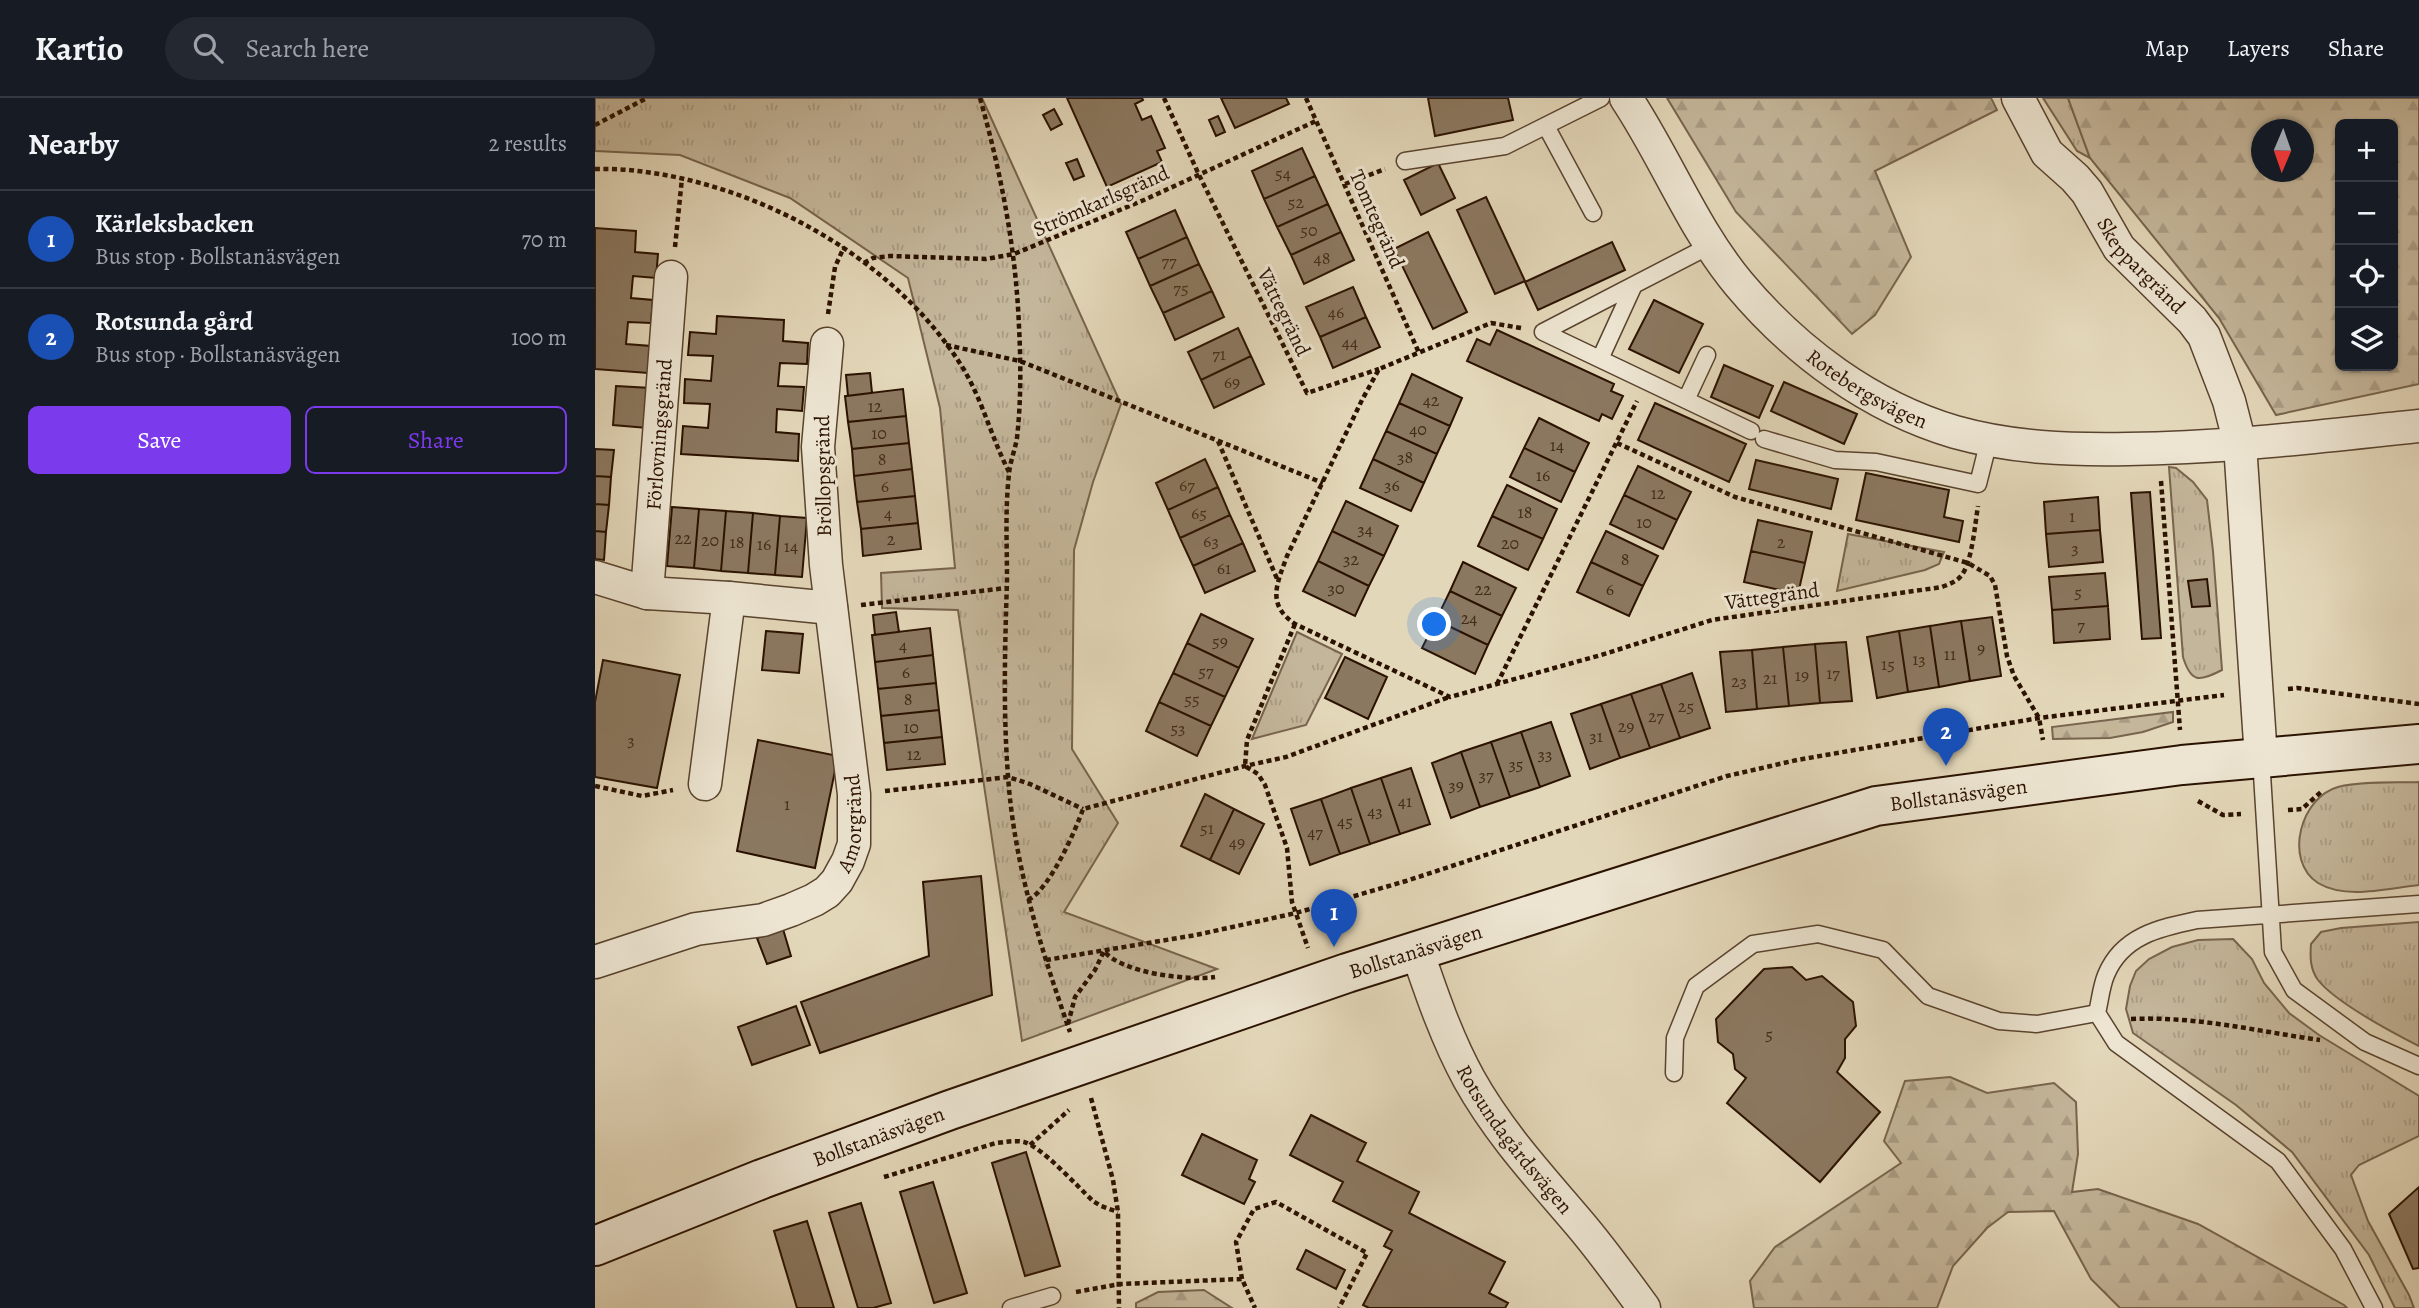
<!DOCTYPE html>
<html lang="en">
<head>
<meta charset="utf-8">
<style>
  body { margin:0; font-family:Alegreya,serif; background:#242831; color:#f1f3f6 }
  .controls { position:absolute; right:21px; top:21px; display:grid; overflow:hidden; border-radius:10px; box-shadow:0 2px 5px #0004 }
  .controls button { width:63px; height:63px; display:grid; place-items:center; padding:0; border:0; border-bottom:2px solid #363941; background:#171b24; color:#f1f3f6; font:35px sans-serif }
  .compass { position:absolute; left:1656px; top:21px; width:63px; height:63px; border-radius:50%; background:#171b24; box-shadow:0 2px 5px #0004; rotate:182deg }
  .you { position:absolute; left:840px; top:527px; width:24px; height:24px; margin:-18px; border:5px solid #fff; border-radius:50%; background:#1a73e8; box-shadow:0 0 0 10px #1a73e833 }
  .badge { display:grid; place-items:center; width:46px; height:46px; border-radius:50%; background:#7c3aed; color:#fff; font-size:23px; font-weight:700 }
  .pin { position:absolute; translate:-50% -58px; filter:drop-shadow(0 2px 4px #0008) }
  .pin::after { content:''; position:absolute; top:37px; width:24px; height:21px; background:inherit; clip-path:polygon(0 0,100% 0,50% 100%) }
  .list { margin:0; padding:0; list-style:none }
  h2 { display:flex; justify-content:space-between; align-items:center; height:91px; margin:0; padding:0 28px; font-size:30px }
  h2 small { font-size:23px; font-weight:400; color:#9ea1a6 }
  .list li { display:grid; grid-template-columns:46px 1fr auto; gap:21px; align-items:center; box-sizing:border-box; height:98px; padding:0 28px; border-top:2px solid #363941 }
  .list b { display:block; font-size:26px; white-space:nowrap }
  .list p { margin:0; font-size:23px; white-space:nowrap; color:#9ea1a6 }
  .list em { font-size:23px; font-style:normal; color:#9ea1a6 }
  .actions { display:flex; gap:14px; padding:21px 28px }
  .actions a { flex:1; padding:16px 0; border:2px solid #7c3aed; border-radius:10px; text-align:center; font-size:24px; color:#7c3aed }
  .actions .main { background:#7c3aed; color:#fff }
  .icon { flex:none; width:38px; height:38px; fill:none; stroke:currentColor; stroke-width:2; stroke-linecap:round; stroke-linejoin:round }
  .map { position:relative; flex:none; width:1824px; height:1210px; overflow:hidden }
  header { display:flex; align-items:center; gap:42px; box-sizing:border-box; height:98px; padding:0 35px; background:#171b24; border-bottom:2px solid #363941 }
  header strong { font-size:33px }
  nav { display:flex; gap:38px; margin-inline-start:auto; font-size:24px }
  .search { width:490px; height:63px; background:#242831; display:flex; align-items:center; gap:18px; box-sizing:border-box; padding:0 24px; border-radius:38px; color:#9ea1a6; font-size:26px }
  main { display:flex }
  aside { flex:1; background:#171b24 }
  .map>svg:first-child { display:block }
  .grass { fill:url(#grass-tufts); stroke:#78644d; stroke-width:2 }
  .forest { fill:url(#forest-firs); stroke:#78644d; stroke-width:2; fill-rule:evenodd }
  .building { fill:#8b7860; stroke:#2b1200; stroke-width:2 }
  .lines { fill:none; stroke-linecap:round; stroke-linejoin:round }
  .lane-casing { stroke:#59432e; stroke-width:19 }
  .street-casing { stroke:#59432e; stroke-width:35 }
  .secondary-casing { stroke:#2b1200; stroke-width:42 }
  .path { stroke:#2b1200; stroke-width:4.5; stroke-dasharray:5 3.5; stroke-linecap:butt }
  .lane { stroke:#ede5d2; stroke-width:16 }
  .street { stroke:#ede5d2; stroke-width:32 }
  .secondary { stroke:#ede5d2; stroke-width:38 }
  .labels { text-anchor:middle; dominant-baseline:central; stroke-width:6; stroke-linejoin:round; paint-order:stroke }
  .number-label { font-size:18px; fill:#432c18 }
  .street-label { font-size:21px; fill:#2b1200; stroke:#ede5d2 }
</style>
</head>
<body>
<header>
<strong>Kartio</strong>
<div class="search"><svg class="icon" aria-label="search" viewBox="0 0 24 24"><circle cx="10" cy="10" r="6"/><path d="M15 15l6 6"/></svg>Search here</div>
<nav><a>Map</a><a>Layers</a><a>Share</a></nav>
</header>
<main>
<aside>
<h2>Nearby<small>2 results</small></h2>
<ul class="list">
<li><span class="badge" style="background:#1a4fb4">1</span><div><b>Kärleksbacken</b><p>Bus stop · Bollstanäsvägen</p></div><em>70 m</em></li>
<li><span class="badge" style="background:#1a4fb4">2</span><div><b>Rotsunda gård</b><p>Bus stop · Bollstanäsvägen</p></div><em>100 m</em></li>
</ul>
<div class="actions"><a class="main">Save</a><a>Share</a></div>
</aside>
<div class="map">
<svg width="1824" height="1210" viewBox="0 0 1824 1210">
  <defs>
    <pattern id="grass-tufts" width="24" height="20" patternUnits="userSpaceOnUse" patternTransform="scale(1.75)"><rect width="24" height="20" fill="#c4b69a"/><path d="M3 7l-1-3M5 7V3M7 7l1-3M15 17l-1-3M17 17v-4M19 17l1-3" fill="none" stroke="#a99b83"/></pattern>
    <pattern id="forest-firs" width="22" height="20" patternUnits="userSpaceOnUse" patternTransform="scale(1.75)"><rect width="22" height="20" fill="#c4b69a"/><path d="M5 1l3.5 6h-7zM16 11l3.5 6h-7z" fill="#a99b83"/></pattern>
  </defs>
  <rect width="100%" height="100%" fill="#e3d7b9"/>
  <filter id="stains"><feTurbulence type="fractalNoise" baseFrequency=".00286" numOctaves="4"/><feColorMatrix values="0 0 0 0 .2 0 0 0 0 .09 0 0 0 0 .02 0 0 0 .5 -.17"/></filter>
  <radialGradient id="worn" r=".72"><stop offset=".6" stop-color="#630" stop-opacity="0"/><stop offset="1" stop-color="#630" stop-opacity=".3"/></radialGradient>
  <path class="grass" d="M0,0H387L526,306L498,384L479,452L477,651L523,725L469,814L622,871L427,943L363,512L287,510L286,475L360,470L345,310L313,180L195,100L85,57L0,53Z
    M1448,0H1473L1495,60L1482,53Z
    M1574,369L1581,370L1598,384L1612,402L1618,453L1627,572C1604,584 1596,585 1588,559Z
    M1253,436L1349,454L1344,466L1330,472L1242,493Z
    M702,534L747,556L711,627L657,641Z
    M1824,684V787C1794,790 1751,802 1723,785C1688,762 1706,699 1743,689C1767,683 1799,685 1824,684Z
    M1824,824V948C1798,935 1740,904 1723,882C1715,871 1715,859 1716,846L1726,834L1746,830Z
    M1638,841L1657,861L1669,885L1694,915L1724,937L1824,998V1038L1764,1067L1756,1077L1773,1123L1814,1197L1819,1210H1800L1774,1157L1697,1054L1641,1007L1538,935L1531,911L1535,888L1541,873L1554,861L1577,849L1603,842Z"/>
  <path class="forest" d="M1072,0H1396L1402,12L1280,73L1316,159L1280,217L1257,236L1141,114Z
    M1473,0H1824V286L1681,317L1624,220L1495,60ZM1745,26H1798V268H1745ZM1666,32H1708V74H1666Z
    M1578,614V624L1548,634L1515,640L1458,641L1457,629Z
    M1355,979L1392,995L1459,985L1481,1004L1483,1056L1477,1094L1503,1091L1603,1126L1749,1207L1752,1210H1525L1496,1181L1459,1113L1413,1114L1392,1130L1358,1168L1342,1210H1159L1155,1183L1180,1149L1306,1065L1289,1043L1310,983Z
    M609,1192L637,1210H541V1205L563,1194Z"/>
  <path class="building" d="M472,0H547L548,2L540,6L547,22L556,18L570,50L562,53L567,64L512,89Z
    M626,0H691L694,6L640,30Z
    M833,0H913L918,22L840,38Z
    M459,11L467,26L456,32L448,17Z
    M623,18L630,34L621,38L614,22Z
    M707,50L720,78L669,101L657,73Z
    M482,61L489,78L479,82L471,65Z
    M843,65L860,100L826,117L809,82Z
    M720,78L733,106L682,129L669,101Z
    M891,99L930,183L900,196L862,112Z
    M733,106L746,134L696,157L682,129Z
    M580,112L592,139L543,161L531,134Z
    M0,130L41,133L40,154L63,156L61,180L38,178L36,200L58,202L56,225L33,224L31,246L56,248L53,275L0,271Z
    M746,134L759,162L709,186L696,157Z
    M833,134L872,214L838,231L799,151Z
    M592,139L604,166L555,188L543,161Z
    M1017,144L1030,172L943,212L930,184Z
    M604,166L617,193L568,215L555,188Z
    M758,189L771,219L725,239L711,209Z
    M617,193L629,219L580,242L568,215Z
    M1059,202L1108,226L1084,275L1034,251Z
    M122,218L189,222L188,243L213,245L212,266L185,265L183,288L209,289L207,313L182,311L181,334L204,336L203,363L86,356L88,328L113,330L115,306L89,305L90,281L116,283L118,258L93,257L95,234L121,236Z
    M771,219L785,249L738,270L725,239Z
    M643,230L656,258L606,282L593,254Z
    M902,232L1019,286L1016,293L1028,298L1017,321L1007,316L1004,323L872,263L882,241L895,247Z
    M656,258L669,286L619,310L606,282Z
    M1129,267L1178,288L1164,320L1116,299Z
    M275,275L277,295L253,298L251,277Z
    M817,276L867,300L855,328L804,305Z
    M1189,284L1262,316L1249,346L1176,313Z
    M21,288L56,290L52,330L18,327Z
    M308,291L311,318L253,324L250,298Z
    M804,305L855,328L842,356L791,333Z
    M1060,305L1151,346L1134,384L1043,342Z
    M311,318L314,345L257,351L253,324Z
    M944,320L994,345L980,374L929,350Z
    M791,333L842,356L829,385L778,361Z
    M314,345L317,371L259,378L257,351Z
    M929,350L980,374L966,404L915,379Z
    M0,351L19,352L16,379L0,378Z
    M610,361L623,389L573,412L561,385Z
    M778,361L829,385L816,413L765,390Z
    M1161,362L1243,381L1236,411L1154,391Z
    M1043,368L1096,394L1082,422L1029,397Z
    M317,371L320,398L262,404L259,378Z
    M1271,375L1354,392L1349,419L1368,423L1364,444L1261,422Z
    M0,378L16,379L14,407L0,406Z
    M912,387L962,411L948,441L897,418Z
    M623,389L635,417L585,440L573,412Z
    M1555,394L1566,540L1547,541L1536,395Z
    M1029,397L1082,422L1068,451L1015,426Z
    M320,398L323,425L266,431L262,404Z
    M1503,399L1505,432L1451,436L1449,404Z
    M751,403L803,428L789,458L737,433Z
    M0,406L14,407L11,434L0,433Z
    M77,409L104,411L99,470L72,468Z
    M104,411L131,413L126,473L99,470Z
    M131,413L158,415L153,475L126,473Z
    M158,415L185,418L180,477L153,475Z
    M635,417L648,445L598,468L585,440Z
    M185,418L212,420L207,479L180,477Z
    M897,418L948,441L933,472L883,448Z
    M1163,422L1217,434L1210,465L1156,453Z
    M323,425L326,451L268,458L266,431Z
    M1505,432L1508,464L1454,469L1451,436Z
    M0,433L11,434L9,462L0,461Z
    M737,433L789,458L774,488L723,463Z
    M1011,433L1063,458L1048,488L996,464Z
    M648,445L660,473L610,495L598,468Z
    M1156,453L1210,465L1203,496L1149,484Z
    M723,463L774,488L760,518L708,493Z
    M868,464L921,490L907,518L855,493Z
    M996,464L1048,488L1034,518L982,494Z
    M1510,475L1513,508L1457,512L1454,479Z
    M1612,481L1615,508L1597,509L1593,483Z
    M855,493L907,518L893,547L841,522Z
    M1513,508L1515,541L1459,545L1457,512Z
    M301,514L304,534L280,537L278,517Z
    M606,516L658,541L644,570L592,545Z
    M1397,519L1406,578L1375,583L1366,523Z
    M841,522L893,547L880,576L827,550Z
    M1366,523L1375,583L1344,589L1335,528Z
    M1335,528L1344,589L1313,594L1304,533Z
    M335,530L338,557L280,564L277,537Z
    M171,533L208,536L204,575L167,572Z
    M1304,533L1313,594L1282,600L1272,539Z
    M1251,544L1257,603L1225,605L1220,546Z
    M592,545L644,570L630,599L578,575Z
    M1220,546L1225,605L1194,608L1188,549Z
    M1188,549L1194,608L1162,611L1157,552Z
    M1157,552L1162,611L1131,614L1125,554Z
    M338,557L341,585L283,591L280,564Z
    M750,559L792,579L773,621L730,600Z
    M8,562L85,577L62,690L0,679V604Z
    M578,575L630,599L616,628L564,604Z
    M1097,575L1115,630L1085,640L1066,586Z
    M341,585L344,612L286,618L283,591Z
    M1066,586L1085,640L1055,650L1036,596Z
    M1036,596L1055,650L1025,660L1006,606Z
    M564,604L616,628L602,658L551,633Z
    M1006,606L1025,660L995,671L976,616Z
    M344,612L347,639L289,645L286,618Z
    M956,624L975,678L945,689L926,634Z
    M926,634L945,689L915,699L896,644Z
    M347,639L350,666L292,672L289,645Z
    M163,642L243,658L220,770L142,753Z
    M896,644L915,699L885,709L866,654Z
    M866,654L885,709L856,720L837,665Z
    M816,670L835,726L805,736L786,680Z
    M786,680L805,736L775,746L756,690Z
    M756,690L775,746L745,756L726,701Z
    M610,696L639,711L615,762L586,748Z
    M726,701L745,756L715,767L696,711Z
    M639,711L669,726L644,776L615,762Z
    M386,778L397,897L225,955L206,904L334,858L328,784Z
    M188,831L196,858L172,866L162,840Z
    M1197,869L1211,882L1227,878L1258,904L1261,928L1250,941V960L1242,974L1285,1014L1225,1084L1132,1005L1151,980L1140,971L1138,956L1123,944L1121,921L1169,871Z
    M201,908L215,947L157,967L143,929Z
    M716,1017L771,1045L762,1063L824,1094L814,1115L910,1164L894,1195L913,1205L910,1210H774L768,1207L797,1152L789,1148L797,1133L738,1103L748,1084L695,1057Z
    M607,1036L662,1062L654,1081L660,1084L649,1106L587,1077Z
    M431,1054L465,1168L430,1178L397,1065Z
    M338,1084L372,1195L339,1205L305,1094Z
    M1824,1089V1170L1818,1171L1794,1116Z
    M266,1105L296,1205L278,1210H263L234,1115Z
    M212,1123L239,1210H202L179,1133Z
    M711,1152L750,1172L741,1191L702,1171Z"/>
  <g class="lines">
    <defs>
      <path id="lane" d="M951,28L998,115
        M810,63L910,48L1006,0
        M948,234L1156,333
        M948,234L1116,147
        M1005,261L1038,189
        M1091,302L1112,257
        M1169,341L1240,362L1281,364L1383,386L1394,342
        M1666,660L1678,854L1699,892L1770,944L1824,968
        M1079,975L1080,940L1101,888L1158,846L1223,836L1288,852L1333,898L1404,923L1442,926L1502,915
        M416,1210L457,1198
        M1779,1210L1748,1151L1683,1063L1521,945L1502,915C1505,903 1506,889 1511,877C1527,838 1564,830 1602,822L1824,806"/>
      <g id="street">
        <path id="s1" d="M1031,0C1071,60 1098,131 1144,186C1200,253 1275,309 1360,334C1417,350 1474,352 1533,351C1631,350 1727,338 1824,328"/>
        <path id="s2" d="M1423,0L1452,55L1480,80L1492,94L1524,150L1597,222L1609,238L1634,303L1645,346L1666,660"/>
        <path d="M0,479L52,495L134,500L236,510"/>
        <path id="s3" d="M52,495L76,179"/>
        <path d="M110,686L134,500"/>
        <path id="s4" d="M822,853C837,897 852,941 874,981C904,1035 945,1079 984,1125C1007,1152 1028,1181 1049,1210"/>
        <path id="s5" d="M0,864L101,831L168,822L196,812L219,802L232,794L242,783L253,763L259,746V696L231,467L223,349L232,246"/>
      </g>
      <g id="secondary">
        <path id="s6" d="M0,1148L167,1081L355,1012L752,875L1281,708L1587,667L1824,646"/>
      </g>
    </defs>
    <use href="#lane" class="lane-casing"/>
    <use href="#street" class="street-casing"/>
    <use href="#secondary" class="secondary-casing"/>
    <path class="path" d="M385,0C406,75 421,151 424,229C426,266 426,304 422,340C420,352 415,364 414,376C410,411 412,447 412,482C410,547 408,612 413,678C419,766 446,851 475,934
      M569,0L604,77L712,295L784,271
      M711,0L824,255
      M0,27L52,0
      M0,71C14,71 29,71 43,73C166,87 299,161 366,267C387,300 396,339 414,374
      M750,86L790,71
      M80,149L87,80
      M269,165L278,160L295,158L391,161L419,156L549,102L721,23
      M233,216L240,169L249,149
      M926,230L896,225L784,271L767,302L692,458C682,486 671,506 700,526L855,599L1006,557L1117,522L1347,489C1354,486 1361,484 1366,478C1377,465 1380,426 1383,408
      M351,247L425,263L728,385
      M623,343L683,483
      M1022,345L1140,399L1373,465L1395,478L1400,487L1412,558L1419,578L1444,620L1448,642
      M1566,383L1585,632
      M266,507L411,490
      M700,526L652,642L650,668L663,676L670,687L692,750L697,804L713,850
      M902,586L1042,303
      M1693,591L1702,590L1824,606
      M0,688L47,698L78,692
      M290,693L413,679L435,686L488,711
      M1603,703L1628,717L1646,716
      M1693,712L1707,711L1727,693
      M433,802C454,792 480,734 488,711L650,668L691,659L854,599
      M451,862L601,837L701,815L811,783L1132,678L1202,662L1444,620L1629,597
      M1536,921C1602,918 1660,933 1725,942
      M473,926L480,899L500,872L509,853C526,875 593,883 620,879
      M496,1000L518,1082L523,1114L524,1210
      M435,1047L474,1012
      M289,1079L401,1045C411,1044 420,1042 429,1044C447,1049 482,1088 498,1103L506,1108L523,1114
      M647,1181L641,1144L659,1111L681,1104L772,1155L744,1210
      M481,1194L525,1186L647,1181L660,1210"/>
    <use href="#lane" class="lane"/>
    <use href="#street" class="street"/>
    <use href="#secondary" class="secondary"/>
  </g>
  <g class="labels">
    <g class="number-label">
      <text x="688" y="75">54</text>
      <text x="701" y="104">52</text>
      <text x="714" y="132">50</text>
      <text x="727" y="160">48</text>
      <text x="574" y="163">77</text>
      <text x="586" y="190">75</text>
      <text x="741" y="214">46</text>
      <text x="755" y="244">44</text>
      <text x="624" y="256">71</text>
      <text x="637" y="284">69</text>
      <text x="836" y="302">42</text>
      <text x="280" y="308">12</text>
      <text x="823" y="331">40</text>
      <text x="284" y="335">10</text>
      <text x="962" y="347">14</text>
      <text x="810" y="359">38</text>
      <text x="287" y="361">8</text>
      <text x="948" y="377">16</text>
      <text x="592" y="387">67</text>
      <text x="797" y="387">36</text>
      <text x="290" y="388">6</text>
      <text x="1063" y="395">12</text>
      <text x="930" y="414">18</text>
      <text x="293" y="415">4</text>
      <text x="604" y="415">65</text>
      <text x="1477" y="418">1</text>
      <text x="1049" y="424">10</text>
      <text x="770" y="431">34</text>
      <text x="88" y="440">22</text>
      <text x="296" y="441">2</text>
      <text x="115" y="442">20</text>
      <text x="616" y="443">63</text>
      <text x="142" y="444">18</text>
      <text x="1186" y="444">2</text>
      <text x="915" y="445">20</text>
      <text x="169" y="446">16</text>
      <text x="196" y="448">14</text>
      <text x="1480" y="450">3</text>
      <text x="756" y="461">32</text>
      <text x="1030" y="461">8</text>
      <text x="629" y="470">61</text>
      <text x="741" y="490">30</text>
      <text x="888" y="491">22</text>
      <text x="1015" y="491">6</text>
      <text x="1483" y="494">5</text>
      <text x="874" y="520">24</text>
      <text x="1486" y="527">7</text>
      <text x="625" y="543">59</text>
      <text x="308" y="547">4</text>
      <text x="1386" y="550">9</text>
      <text x="1355" y="556">11</text>
      <text x="1324" y="561">13</text>
      <text x="1293" y="566">15</text>
      <text x="611" y="573">57</text>
      <text x="311" y="574">6</text>
      <text x="1238" y="575">17</text>
      <text x="1207" y="577">19</text>
      <text x="1175" y="580">21</text>
      <text x="1144" y="583">23</text>
      <text x="313" y="601">8</text>
      <text x="597" y="601">55</text>
      <text x="1091" y="608">25</text>
      <text x="1061" y="618">27</text>
      <text x="1031" y="628">29</text>
      <text x="316" y="629">10</text>
      <text x="583" y="630">53</text>
      <text x="1001" y="638">31</text>
      <text x="36" y="642">3</text>
      <text x="319" y="656">12</text>
      <text x="950" y="656">33</text>
      <text x="921" y="666">35</text>
      <text x="891" y="677">37</text>
      <text x="861" y="687">39</text>
      <text x="810" y="703">41</text>
      <text x="192" y="706">1</text>
      <text x="780" y="713">43</text>
      <text x="750" y="723">45</text>
      <text x="612" y="730">51</text>
      <text x="720" y="734">47</text>
      <text x="642" y="744">49</text>
      <text x="1174" y="936">5</text>
    </g>
    <g class="street-label">
      <text transform="translate(506 103) rotate(-24)">Strömkarlsgränd</text>
      <text transform="translate(782 121) rotate(66)">Tomtegränd</text>
      <text stroke="none"><textPath href="#s2" startOffset="210">Skeppargränd</textPath></text>
      <text transform="translate(689 214) rotate(64)">Vättegränd</text>
      <text stroke="none"><textPath href="#s1" startOffset="385">Rotebergsvägen</textPath></text>
      <text stroke="none"><textPath href="#s3" startOffset="159">Förlovningsgränd</textPath></text>
      <text transform="translate(228 378) rotate(-91)">Bröllopsgränd</text>
      <text transform="translate(1177 498) rotate(-8)">Vättegränd</text>
      <text stroke="none"><textPath href="#s6" startOffset="1438">Bollstanäsvägen</textPath></text>
      <text stroke="none"><textPath href="#s5" startOffset="320">Amorgränd</textPath></text>
      <text stroke="none"><textPath href="#s6" startOffset="872">Bollstanäsvägen</textPath></text>
      <text stroke="none"><textPath href="#s6" startOffset="304">Bollstanäsvägen</textPath></text>
      <text stroke="none"><textPath href="#s4" startOffset="214">Rotsundagårdsvägen</textPath></text>
    </g>
  </g>
  <rect width="100%" height="100%" filter="url(#stains)"/>
  <rect width="100%" height="100%" fill="url(#worn)"/>
</svg>
<div class="controls">
<button>+</button>
<button>−</button>
<button><svg class="icon" aria-label="locate" viewBox="0 0 24 24"><circle cx="12" cy="12" r="6"/><path d="M12 2v4M12 18v4M2 12h4M18 12h4"/></svg></button>
<button><svg class="icon" aria-label="layers" viewBox="0 0 24 24"><path d="M12 4l9 5-9 5-9-5zM3 14l9 5 9-5"/></svg></button>
</div>
<svg class="compass" viewBox="-18 -18 36 36"><path d="M0-13l5 13h-10z" fill="#e53935"/><path d="M0 13l5-13h-10z" fill="#9ea1a6"/></svg>
<div class="you"></div>
<div class="pin badge" style="left:739px;top:849px;background:#1a4fb4">1</div>
<div class="pin badge" style="left:1351px;top:668px;background:#1a4fb4">2</div>
</div>
</main>
</body>
</html>
